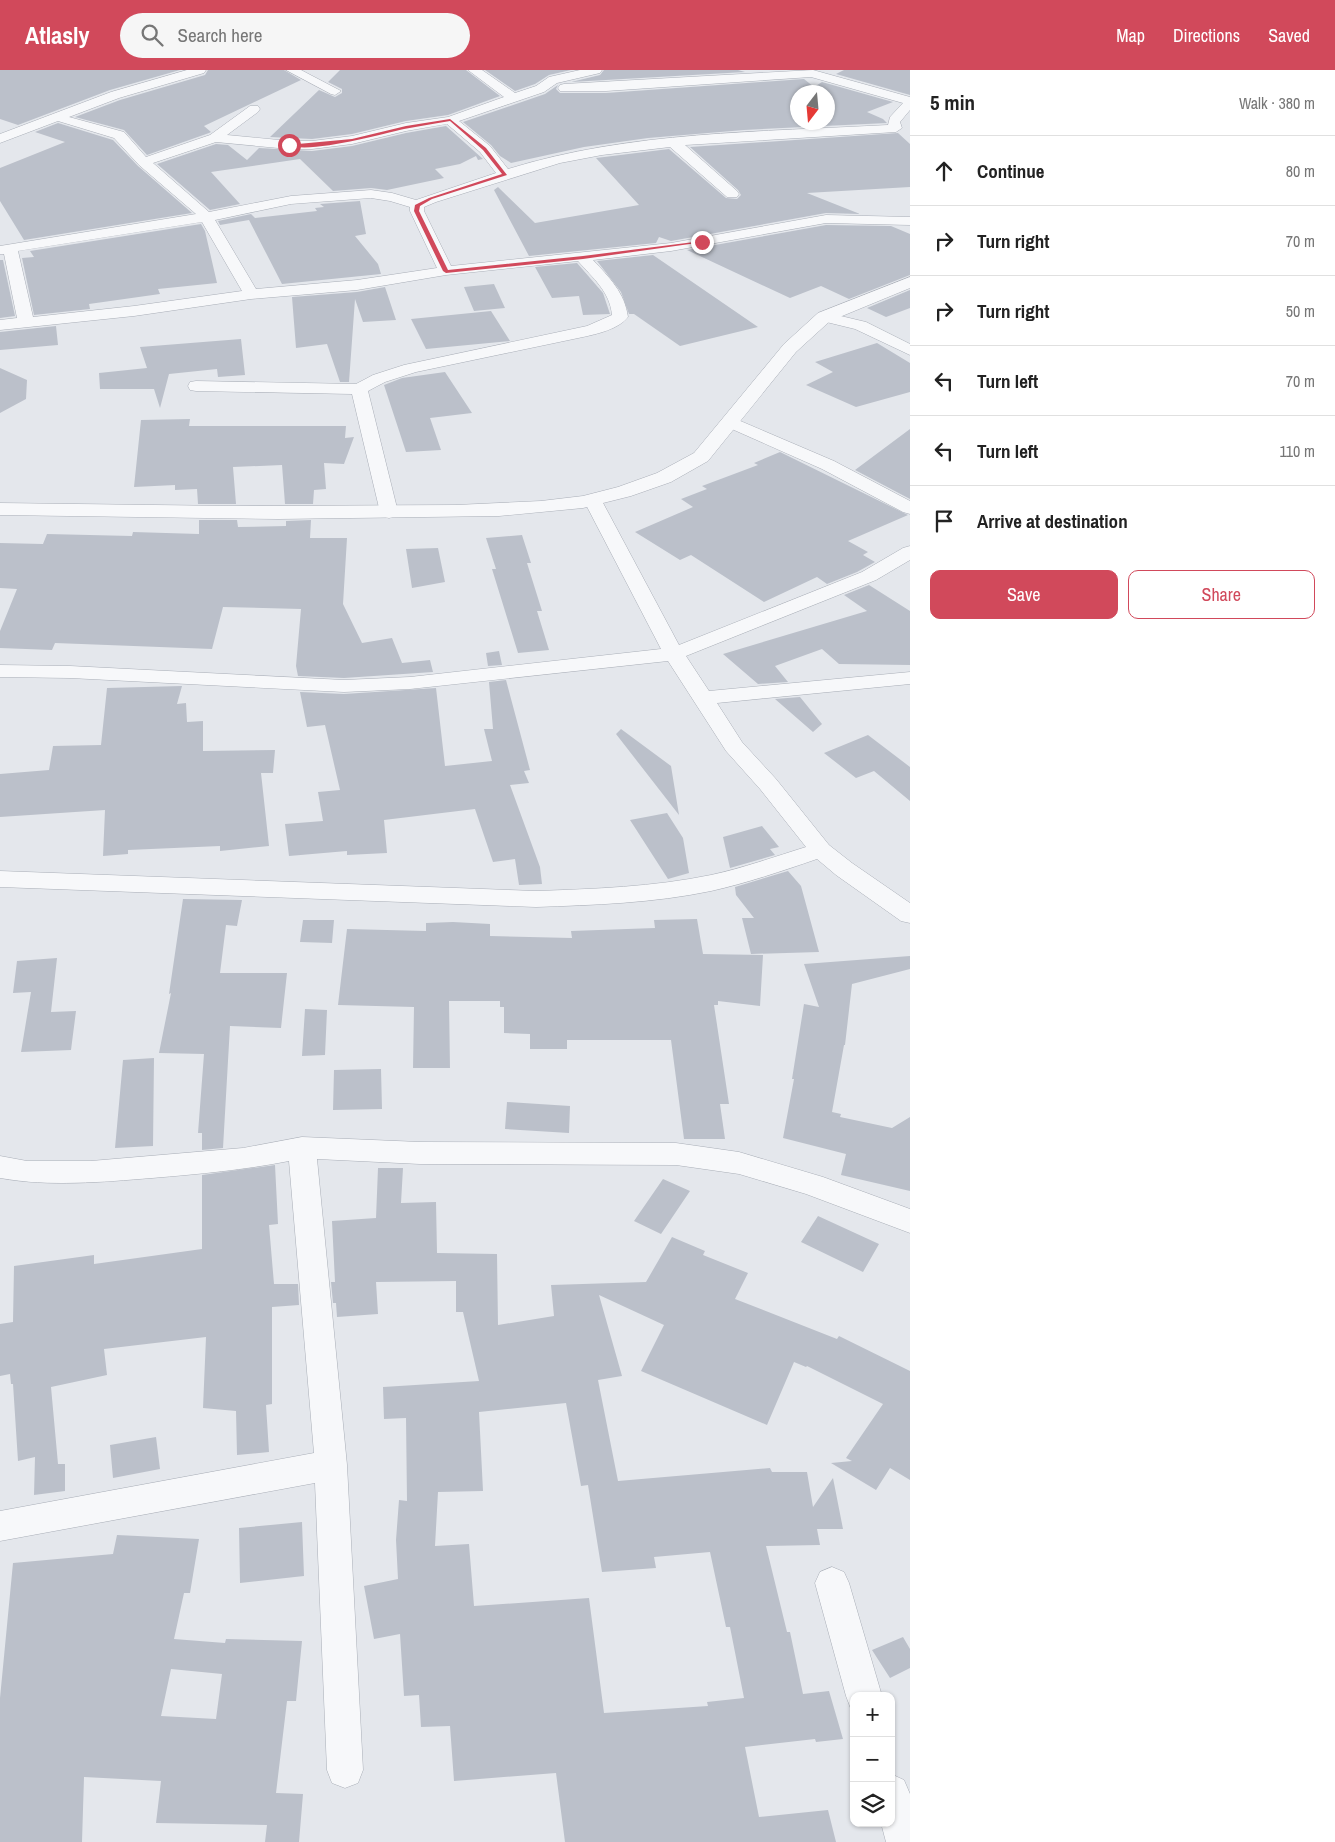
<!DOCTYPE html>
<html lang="en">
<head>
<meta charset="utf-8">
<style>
  body { margin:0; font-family:"Archivo Narrow",sans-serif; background:#f6f6f6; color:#222 }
  .controls { position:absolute; right:15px; bottom:15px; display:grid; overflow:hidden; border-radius:10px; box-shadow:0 1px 4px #0004 }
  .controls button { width:45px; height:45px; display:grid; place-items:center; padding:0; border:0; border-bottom:1px solid #e0e0e0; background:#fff; color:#222; font:25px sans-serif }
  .compass { position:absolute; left:790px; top:15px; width:45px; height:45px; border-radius:50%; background:#fff; box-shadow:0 1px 4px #0004; rotate:196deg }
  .stop { position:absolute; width:15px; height:15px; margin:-11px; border:4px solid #d1495b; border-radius:50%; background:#fff }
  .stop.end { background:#d1495b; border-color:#fff; box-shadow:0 1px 5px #0008 }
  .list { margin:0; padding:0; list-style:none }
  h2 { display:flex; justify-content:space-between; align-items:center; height:65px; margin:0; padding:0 20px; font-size:21px }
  h2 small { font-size:16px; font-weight:400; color:#767676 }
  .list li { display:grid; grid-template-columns:32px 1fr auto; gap:15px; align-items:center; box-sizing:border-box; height:70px; padding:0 20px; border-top:1px solid #e0e0e0 }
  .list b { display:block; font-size:19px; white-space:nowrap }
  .list em { font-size:16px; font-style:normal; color:#767676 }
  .actions { display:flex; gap:10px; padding:15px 20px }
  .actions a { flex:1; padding:11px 0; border:1px solid #d1495b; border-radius:10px; text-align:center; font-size:18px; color:#d1495b }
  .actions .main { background:#d1495b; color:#fff }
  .icon { flex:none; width:28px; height:28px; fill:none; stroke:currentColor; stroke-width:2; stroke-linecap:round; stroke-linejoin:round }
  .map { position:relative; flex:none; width:910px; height:1772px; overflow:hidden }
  header { display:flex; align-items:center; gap:30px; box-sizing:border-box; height:70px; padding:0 25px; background:#d1495b; color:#fff }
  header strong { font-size:24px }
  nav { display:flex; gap:28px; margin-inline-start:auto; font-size:18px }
  .search { width:350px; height:45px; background:#f6f6f6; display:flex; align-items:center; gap:12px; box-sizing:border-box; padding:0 18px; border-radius:28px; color:#767676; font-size:19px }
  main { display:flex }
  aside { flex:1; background:#fff }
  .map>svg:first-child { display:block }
  .building { fill:#bbc0ca; fill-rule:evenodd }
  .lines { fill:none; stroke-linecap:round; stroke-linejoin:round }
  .minor-casing { stroke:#a9aeb7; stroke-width:1 }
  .tertiary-casing { stroke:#a9aeb7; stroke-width:1 }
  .minor { fill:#f7f8fa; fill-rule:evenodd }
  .tertiary { fill:#f7f8fa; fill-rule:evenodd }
  .route { fill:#d1495b }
</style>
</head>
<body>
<header>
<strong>Atlasly</strong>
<div class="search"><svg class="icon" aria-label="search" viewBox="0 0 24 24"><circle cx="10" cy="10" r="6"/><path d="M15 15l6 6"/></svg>Search here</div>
<nav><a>Map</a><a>Directions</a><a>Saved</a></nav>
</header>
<main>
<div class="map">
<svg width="910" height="1772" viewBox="0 0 910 1772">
  <rect width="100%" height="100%" fill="#e4e7ec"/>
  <path class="building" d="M0,0H180L110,20L18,55L0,49Z
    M208,0H284L301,10L204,56L211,62L209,63L147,85L124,60L75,47L120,30L205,5Z
    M340,0H466L500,26L448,45L406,51L352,64L312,69L270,67L319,20L335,27L342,23V19L328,12Z
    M485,0H571L549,5L535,14L515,21Z
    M604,0H738L745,2L571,12L600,5Z
    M844,0H910V25L836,4Z
    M804,9L814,17L822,12L893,32L867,42L883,49L887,53L744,60L648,68L584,77L511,93L500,86L491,75L463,52L545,24L558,15L556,19L560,23H606ZM798,22H828V52H798Z
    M58,53L113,70L138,96L192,143L24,170L0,131V98L65,72L35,62Z
    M446,56L483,89L478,90L476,86L460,94L435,99L444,108L387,120L371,118L333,121L300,89L211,102L240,134L210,140L157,94L216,74L228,75L247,90L259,78L312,81L352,76L406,63Z
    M898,63L910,74V117L807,123L860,144L826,143L671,171L659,167L656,173L529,186L494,120L498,117L535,153L639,135L596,88L669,79L726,128L737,129L741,125L738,120L690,77Z
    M360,131L366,164L355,166L378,194L381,204L282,214L249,150L220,155L218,151L251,144L255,148L317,141L315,138L324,137L320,134Z
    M201,154L205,161L217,213L158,219L160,224L89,234L90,239L34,245L22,188L34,187L30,181Z
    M826,155L891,156L910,164V205L849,229L821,216L790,228L687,180Z
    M653,185L758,257L680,276L634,244H629L621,222L597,191Z
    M0,190H3L15,246L0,248Z
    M577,193L603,223L610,244L583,245L579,226L552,228L535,197Z
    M494,214L505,238L474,241L464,217Z
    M385,217L396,250L363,252L355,229L349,312H340L327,274L296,278L292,227L357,222Z
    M910,220V238L886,247L867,238Z
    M491,241L510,271L426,279L411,249Z
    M56,256L58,275L0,280V262Z
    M241,269L245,305L218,307L217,299L169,304L160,338L154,319H100L99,303L147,298L140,277Z
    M877,273L910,293V322L856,337L806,315L833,302L815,292Z
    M0,298L27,310L26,329L0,343Z
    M445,302L472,343L430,348L441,380L406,382L384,315L402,308Z
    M190,349L189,356H346L345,368L354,367L344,394L324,393L326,419L314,420L313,434H285L282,395L233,397L236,434H198L197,419L175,420V415L134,417L141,350Z
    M910,359V429L855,400Z
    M780,382L908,445L848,471L868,482L863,485L875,492L857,502L827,514L817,507L764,532L691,485L680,490L635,462L693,437L681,429L707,419L702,416L758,395L754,393Z
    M199,450H237L238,457L286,456V451L311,450L310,468H347L343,534L362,573L392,568L402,593L430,590L433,602L344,608L298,606L296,596L301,539L223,537L212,579L55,573L52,580L0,578V561L17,519L0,518V473L43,474L47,464L132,466L133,462L199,464Z
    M522,465L531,493H527L542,541H537L549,580L518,583L492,499H496L486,468Z
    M438,478L445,512L412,518L406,479Z
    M869,515L910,541V595L839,594L822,579L775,596L788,612L758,614L723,584L867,541L844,525Z
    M499,581L502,595L488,596L486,583Z
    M506,610L530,700L524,701L529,713L510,715L540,797L542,814L519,815L515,789L493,792L475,739L384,750L387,783L347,785V781L289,786L285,754L323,751L318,722L340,720L325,655L307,657L300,622L344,624L436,618L445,696L492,691L484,659H493L489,612Z
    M182,616L177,634L186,633L187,652L203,651V681L275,680L273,703H261L269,776L220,781V776L128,780V784L103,786L105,740L0,747V704L49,700L53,676L101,675L107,618Z
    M800,627L822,654L813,662L775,629Z
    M621,659L671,696L679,745L616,664Z
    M868,665L910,697V731L874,701L856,708L824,683Z
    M667,743L683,768L689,803L668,809L630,750Z
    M762,756L779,777L770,779L775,785L730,798L723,767Z
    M788,801L801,816L819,882L751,884L742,848H754L736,825L735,817Z
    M183,829L242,830L237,856L226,855L220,903H287L281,958L230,956L223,1078L202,1080V1063H198L204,984L159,983L171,923L169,924Z
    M697,849L703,884L763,885L760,936L718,931V935H714L729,1034H720L725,1069H684L671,970H567V979H530V964L504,963V937H500V931H449L450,998H413L414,937L338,935L347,859L426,861V853L453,852L490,854V866L572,868L571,861L655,858L654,850Z
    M303,850H334L332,873L300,872Z
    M910,886V899L852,914L845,975H844L832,1042L841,1044L840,1047L892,1058L910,1047V1121L841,1105L846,1084L783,1068L794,1009H792L804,934L819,937L804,894Z
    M57,888L51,942L76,941L71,980L21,982L31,922L13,923L17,891Z
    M305,939L327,940L325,985L302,986Z
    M154,988L153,1076L115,1078L123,990Z
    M381,999L382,1039L333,1040L334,1000Z
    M507,1032L570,1036L569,1063L505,1059Z
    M275,1095L278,1154L269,1155L274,1214H298L299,1235L272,1237V1334L266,1335L269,1382L237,1385L236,1341L203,1338L206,1267L104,1279L107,1305L51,1317L58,1394H65V1421L34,1425L35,1387L18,1391L13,1314H11L10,1304L0,1306V1254L13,1252L14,1196L94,1185V1194L202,1179V1105Z
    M378,1098H403L401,1133L436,1132L437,1183L497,1184L498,1255L554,1246L551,1215L646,1212L672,1167L705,1181L703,1185L748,1203L735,1229L837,1269L839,1266L910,1301V1410L890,1398L876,1420L831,1393L852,1391L846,1388L883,1334L807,1296L806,1297L794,1292L767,1355L641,1301L664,1255L599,1225L622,1306L598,1310L618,1411L770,1398L772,1402H807L813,1437L833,1408L843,1459H817L820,1475L766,1476L787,1562H790L803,1624L829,1621L843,1669L816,1672L815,1669L745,1677L759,1747L828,1740L836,1772H565L556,1703L454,1711L450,1656L421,1657L419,1625L404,1626L400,1564L374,1569L364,1516L398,1509L396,1470L399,1430L407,1431L406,1348L384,1349L383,1317L479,1311L463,1242H456V1211L376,1212L378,1244L337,1247L336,1233H333L331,1212H335L332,1151L376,1148ZM566,1333L581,1416L588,1415L602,1502L656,1498L654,1487L710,1482L726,1557H730L744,1628L707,1632L708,1636L604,1643L589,1528L474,1536L469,1474L435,1476L438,1422L483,1421L479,1342Z
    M663,1109L690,1121L661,1164L634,1151Z
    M818,1146L879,1174L863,1202L801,1172Z
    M156,1367L160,1399L113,1408L110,1375Z
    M302,1452L304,1506L240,1513L239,1458Z
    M117,1465L199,1469L190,1523H184L174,1569L225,1573L226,1569L302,1571L296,1631H287L276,1723L303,1724L299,1772H265L267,1755L156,1753L161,1711L84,1707L82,1772H0V1628L13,1493L113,1484ZM171,1599L222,1604L216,1649L161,1646Z
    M903,1567L910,1579V1598L890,1608L872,1580Z"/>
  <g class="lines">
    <defs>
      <path id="minor" d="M187,0H206L204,3L119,28L69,47L124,62L146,87L210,65L250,36H258L260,39L258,42L227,65L289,71H312L352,66L406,53L448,47L504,27L468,0H482L515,23L536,16L549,7L580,0H602L600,3L557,13L544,22L459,51L490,76L508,99C630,61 762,62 888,55L890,47L903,33L811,7L606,21H560L558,18L560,15L564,14L813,0L910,27V40L900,52L902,58L896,62L685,75L737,121L739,124L737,127H727L670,77L602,85L560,93L436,132L424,137V141L451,196L671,173L826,145L910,147V155L826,153L671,181L593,190C609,207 625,223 628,247C619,259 597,264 583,267L416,302L385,312L368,321L398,442L396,446L389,448L382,446L380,442L352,324L196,321L190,320L188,316L190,312L196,311L356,314L373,305L404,295L587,256L612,245C610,222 593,208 578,191L446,205L357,220L251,229L134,246L0,260V250L17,248L4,184H0V176L196,144L139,95L114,68L58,51L0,73V64L111,22ZM447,54L480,82L496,103L416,130L392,123L371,120L291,126L209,142L153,93L216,72L289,79H312L352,74L406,61ZM371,128L390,131L410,137V141L437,198L357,210L256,219L215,150L291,134ZM202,152L242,221L134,236L33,247L18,181Z
        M286,0H301L341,21L335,25L331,24Z
        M824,242L866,252L910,274V285L855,259L818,250L816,247L818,244Z
        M731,347L834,391L910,431V444L903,442L822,399L725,356L722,352L725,348Z
        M593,426L599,427L602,431L679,575L862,502L903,478L910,476V490L876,510L686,586L709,621L910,602V614L717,633L742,672L776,709L829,775L852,793L910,833V853L901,851L836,805L817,789C782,801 747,813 711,821C654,833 594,835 536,837L0,817V801L536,821C594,819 653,817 711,805C743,798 774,787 806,777L760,719L726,681L668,591L410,619L344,622L70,608L0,607V595L70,596L344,610L410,607L661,579L584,431L587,427Z
        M302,1067L420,1072L676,1073L739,1082L823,1107L910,1139V1163L806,1124L739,1104L676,1095L420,1094L317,1089L347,1395L363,1700L358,1713L345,1718L332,1713L327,1700L315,1413L0,1471V1441L314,1383L289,1091C244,1100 199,1104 152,1108C102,1112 50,1117 0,1108V1086L27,1091H91L243,1078Z
        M832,1497L844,1502L849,1513L882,1626H854V1640L851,1639L846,1626L815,1513L820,1502Z
        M891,1704L904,1710L910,1724V1772H886L881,1753H891Z"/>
      <path id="tertiary" d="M910,207V218L830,251L796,282L708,391L671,412L631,426L583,438L499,446L278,449L0,445V433L232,436L456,435L541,431L583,426L618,417L657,403L694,383L784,274L818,243Z"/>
    </defs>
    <use href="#minor" class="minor-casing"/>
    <use href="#tertiary" class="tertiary-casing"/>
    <use href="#minor" class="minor"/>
    <use href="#tertiary" class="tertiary"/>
  </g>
  <path class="route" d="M450,49L486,78L507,105L432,129L420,136L419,141L448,200L583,186L702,171L704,172L583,189L446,203L443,201L414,141L415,135L429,128L502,104L483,80L450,51C434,54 419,56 404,59C377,65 311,84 287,75L352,69L406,56Z"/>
</svg>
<div class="controls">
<button>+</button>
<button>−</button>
<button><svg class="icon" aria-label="layers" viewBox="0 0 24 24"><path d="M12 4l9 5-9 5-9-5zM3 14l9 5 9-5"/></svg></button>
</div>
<svg class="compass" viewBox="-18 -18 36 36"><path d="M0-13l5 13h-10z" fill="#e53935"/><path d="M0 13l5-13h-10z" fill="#767676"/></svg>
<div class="stop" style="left:289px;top:75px"></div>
<div class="stop end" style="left:702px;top:172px"></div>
</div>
<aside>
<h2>5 min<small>Walk · 380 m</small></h2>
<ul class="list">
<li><svg class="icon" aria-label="ahead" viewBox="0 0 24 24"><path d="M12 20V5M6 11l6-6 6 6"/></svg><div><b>Continue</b></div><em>80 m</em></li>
<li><svg class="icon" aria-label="right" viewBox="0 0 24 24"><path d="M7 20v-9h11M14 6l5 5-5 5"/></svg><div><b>Turn right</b></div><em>70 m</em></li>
<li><svg class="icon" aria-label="right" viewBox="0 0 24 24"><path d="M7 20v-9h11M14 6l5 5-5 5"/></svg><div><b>Turn right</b></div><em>50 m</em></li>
<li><svg class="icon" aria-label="left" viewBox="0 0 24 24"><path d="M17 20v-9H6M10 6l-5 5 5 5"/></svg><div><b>Turn left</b></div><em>70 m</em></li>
<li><svg class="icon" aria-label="left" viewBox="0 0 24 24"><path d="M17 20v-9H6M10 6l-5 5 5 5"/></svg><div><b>Turn left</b></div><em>110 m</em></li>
<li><svg class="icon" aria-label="arrive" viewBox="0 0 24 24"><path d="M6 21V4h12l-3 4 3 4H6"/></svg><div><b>Arrive at destination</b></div></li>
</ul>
<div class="actions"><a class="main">Save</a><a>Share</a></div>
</aside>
</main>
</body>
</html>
